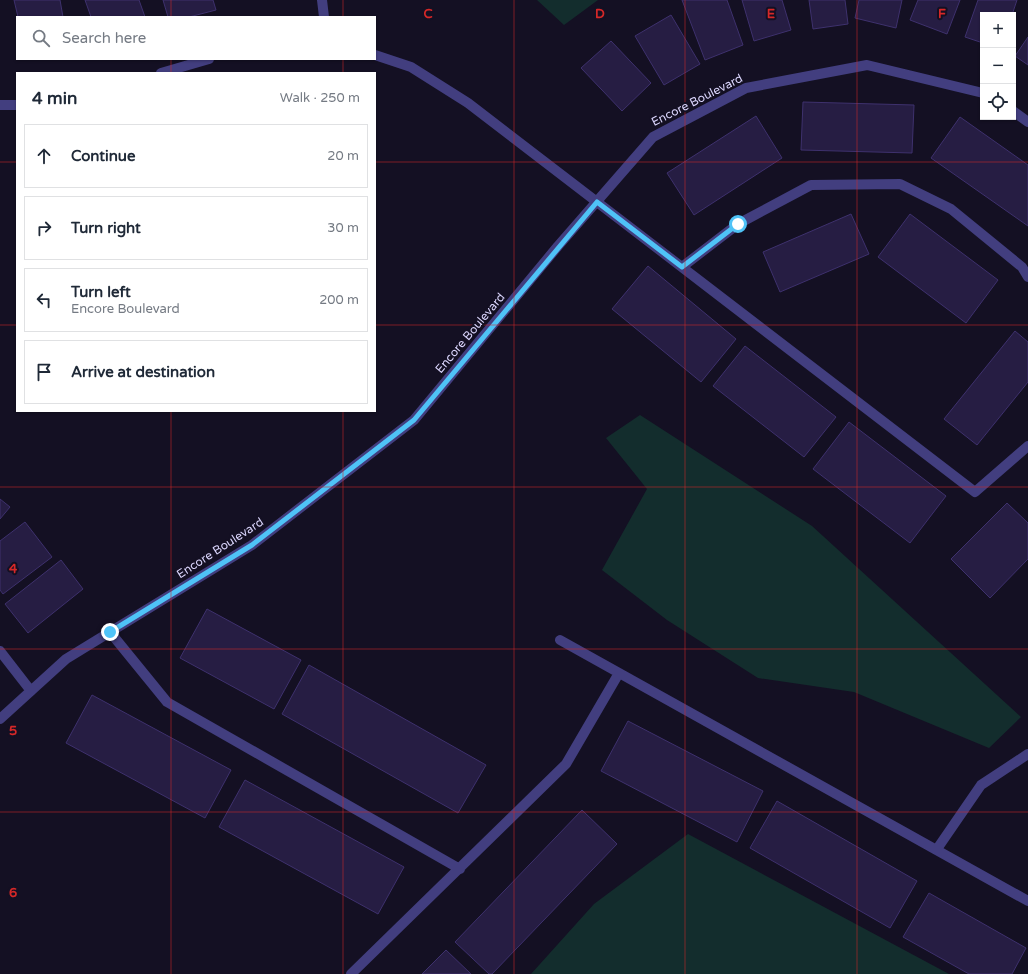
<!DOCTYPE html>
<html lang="en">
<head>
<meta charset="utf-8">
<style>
  body { margin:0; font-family:"Varela Round",sans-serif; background:#f6f6f7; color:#1f2937 }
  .controls { position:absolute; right:12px; top:12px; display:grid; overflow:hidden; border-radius:0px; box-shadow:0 1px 3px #0004 }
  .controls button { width:36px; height:36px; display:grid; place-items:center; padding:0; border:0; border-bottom:1px solid #e0e1e3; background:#fff; color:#1f2937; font:20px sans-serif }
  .stop { position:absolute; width:12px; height:12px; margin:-9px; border:3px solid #4fc3f7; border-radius:50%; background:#fff }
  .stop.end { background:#4fc3f7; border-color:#fff; box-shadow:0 1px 4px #0008 }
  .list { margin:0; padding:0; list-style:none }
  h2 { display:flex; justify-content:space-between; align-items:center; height:52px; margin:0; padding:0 16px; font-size:17px }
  h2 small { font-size:13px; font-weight:400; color:#747a83 }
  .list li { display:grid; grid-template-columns:26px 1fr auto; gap:12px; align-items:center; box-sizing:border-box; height:64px; margin:0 8px 8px; padding:0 8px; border:1px solid #e0e1e3; border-radius:0px }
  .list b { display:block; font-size:15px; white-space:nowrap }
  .list p { margin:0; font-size:13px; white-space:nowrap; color:#747a83 }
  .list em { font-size:13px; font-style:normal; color:#747a83 }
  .icon { flex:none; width:22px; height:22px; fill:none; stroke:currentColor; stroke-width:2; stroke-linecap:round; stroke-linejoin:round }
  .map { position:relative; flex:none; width:1028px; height:974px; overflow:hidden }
  .search { position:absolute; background:#fff; box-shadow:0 1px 3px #0004; left:16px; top:16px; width:360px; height:44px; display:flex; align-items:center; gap:10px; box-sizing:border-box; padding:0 14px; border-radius:0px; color:#747a83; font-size:15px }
  .panel { position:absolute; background:#fff; box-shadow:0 1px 3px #0004; left:16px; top:72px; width:360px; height:340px; border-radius:0px }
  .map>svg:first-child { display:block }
  .green { fill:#132d2d }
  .building { fill:#261d43; stroke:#3e316d }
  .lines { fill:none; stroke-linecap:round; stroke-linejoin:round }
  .minor { stroke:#423e7f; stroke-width:10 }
  .route { stroke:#4fc3f7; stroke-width:5 }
  .grid { fill:none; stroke:#d62828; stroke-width:1; stroke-opacity:0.55 }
  .labels { text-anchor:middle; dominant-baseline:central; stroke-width:4; stroke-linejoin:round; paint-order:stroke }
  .street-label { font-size:12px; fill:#dad5fc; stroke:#141023 }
  .grid-label { font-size:13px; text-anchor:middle; font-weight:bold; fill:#d62828; stroke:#141023; stroke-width:4; stroke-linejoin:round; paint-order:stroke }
</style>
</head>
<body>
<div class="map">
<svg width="1028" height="974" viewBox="0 0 1028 974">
  <rect width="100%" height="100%" fill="#141023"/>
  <path class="green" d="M537,0H598L564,25Z
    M640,415L812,526L1021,717L989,748L854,692L758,678L667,620L602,570L647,489L606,438Z
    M688,834L949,974H531L594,904Z"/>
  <path class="building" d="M14,0H60L63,17H18Z
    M85,0H139L145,17H91Z
    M163,0H213L216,10L189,17H168Z
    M682,0H727L743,45L705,60Z
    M742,0H782L791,30L754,41Z
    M809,0H845L848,24L813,29Z
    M859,0H902L896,28L855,18Z
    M918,0H960L947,34L910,20Z
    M978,0H1017L1012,15H983V43L965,37Z
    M671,15L700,64L664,85L635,36Z
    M1028,37V65L1015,56Z
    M611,41L651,83L622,111L581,68Z
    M803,102L914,105L912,153L801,150Z
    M756,116L782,158L694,215L667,173Z
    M960,117L1028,165V226L931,158Z
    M851,214L869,254L780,292L763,252Z
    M910,214L998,280L966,323L878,257Z
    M648,266L736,339L701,382L612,309Z
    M1015,331L1028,342V382L977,445L944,419Z
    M745,346L836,417L804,457L713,386Z
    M849,422L946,496L910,543L813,469Z
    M0,499L10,507L0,519Z
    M1007,503L1028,523V559L990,598L951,559Z
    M25,522L52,557L3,594L0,590V541Z
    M61,560L83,589L28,633L5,604Z
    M207,609L301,660L274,709L180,658Z
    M309,665L486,765L458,813L282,714Z
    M92,695L231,770L205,818L66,743Z
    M628,721L763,791L737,842L601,771Z
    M245,780L404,867L378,914L219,827Z
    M777,801L917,881L890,928L750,848Z
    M582,810L617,844L492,974H489L455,942Z
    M929,893L1026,948L1012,974H969L903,937Z
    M446,950L471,974H422Z"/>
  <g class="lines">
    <path class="minor" d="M322,0L324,17
      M375,55L411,67L468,103L975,492L1028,446
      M161,73L209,59
      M0,105H17
      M1013,111L1028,122
      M682,267L738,224L811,185L900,184L951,209L1022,267L1028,277
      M110,632L167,702L460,869
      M560,640L1028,901
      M0,651L31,691
      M0,719L66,659L252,545L414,420L558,246L653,137L746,88L867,65L983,93
      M937,849L981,785L1028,754
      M351,974L566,764L619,673"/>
  </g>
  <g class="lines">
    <path class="route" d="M110,632L252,545L414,420L597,202L682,267L738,224"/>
  </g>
  <path class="grid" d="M171,0V17M343,0V17M514,0V974M685,0V974M857,0V974M171,59V73M343,59V73M0,162H17M375,162H1028M0,325H17M375,325H1028M171,411V974M343,411V974M0,487H1028M0,649H1028M0,812H1028"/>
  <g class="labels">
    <g class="street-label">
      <text transform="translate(697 100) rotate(-27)">Encore Boulevard</text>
      <text transform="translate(470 333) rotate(-50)">Encore Boulevard</text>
      <text transform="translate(220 548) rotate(-33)">Encore Boulevard</text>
    </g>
  </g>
  <g class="grid-label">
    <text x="428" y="18">C</text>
    <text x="600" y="18">D</text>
    <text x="771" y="18">E</text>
    <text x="942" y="18">F</text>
    <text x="13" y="573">4</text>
    <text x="13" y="735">5</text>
    <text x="13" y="897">6</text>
  </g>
</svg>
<div class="controls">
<button>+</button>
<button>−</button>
<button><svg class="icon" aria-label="locate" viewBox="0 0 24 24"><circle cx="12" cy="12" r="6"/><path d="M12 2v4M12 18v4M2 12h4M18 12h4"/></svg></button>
</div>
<div class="stop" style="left:738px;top:224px"></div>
<div class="stop end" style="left:110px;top:632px"></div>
<div class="search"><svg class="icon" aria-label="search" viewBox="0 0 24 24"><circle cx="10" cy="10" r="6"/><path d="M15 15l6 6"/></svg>Search here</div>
<section class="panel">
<h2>4 min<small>Walk · 250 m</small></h2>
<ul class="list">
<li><svg class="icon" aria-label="ahead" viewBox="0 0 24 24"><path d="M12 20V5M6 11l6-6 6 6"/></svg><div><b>Continue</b></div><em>20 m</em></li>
<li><svg class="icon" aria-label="right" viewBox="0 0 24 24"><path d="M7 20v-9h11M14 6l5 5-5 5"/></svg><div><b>Turn right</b></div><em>30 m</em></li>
<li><svg class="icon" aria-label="left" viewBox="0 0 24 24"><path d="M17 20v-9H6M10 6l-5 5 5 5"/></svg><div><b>Turn left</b><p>Encore Boulevard</p></div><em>200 m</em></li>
<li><svg class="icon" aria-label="arrive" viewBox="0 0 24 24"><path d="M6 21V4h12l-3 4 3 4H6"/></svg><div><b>Arrive at destination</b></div></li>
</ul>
</section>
</div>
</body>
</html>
